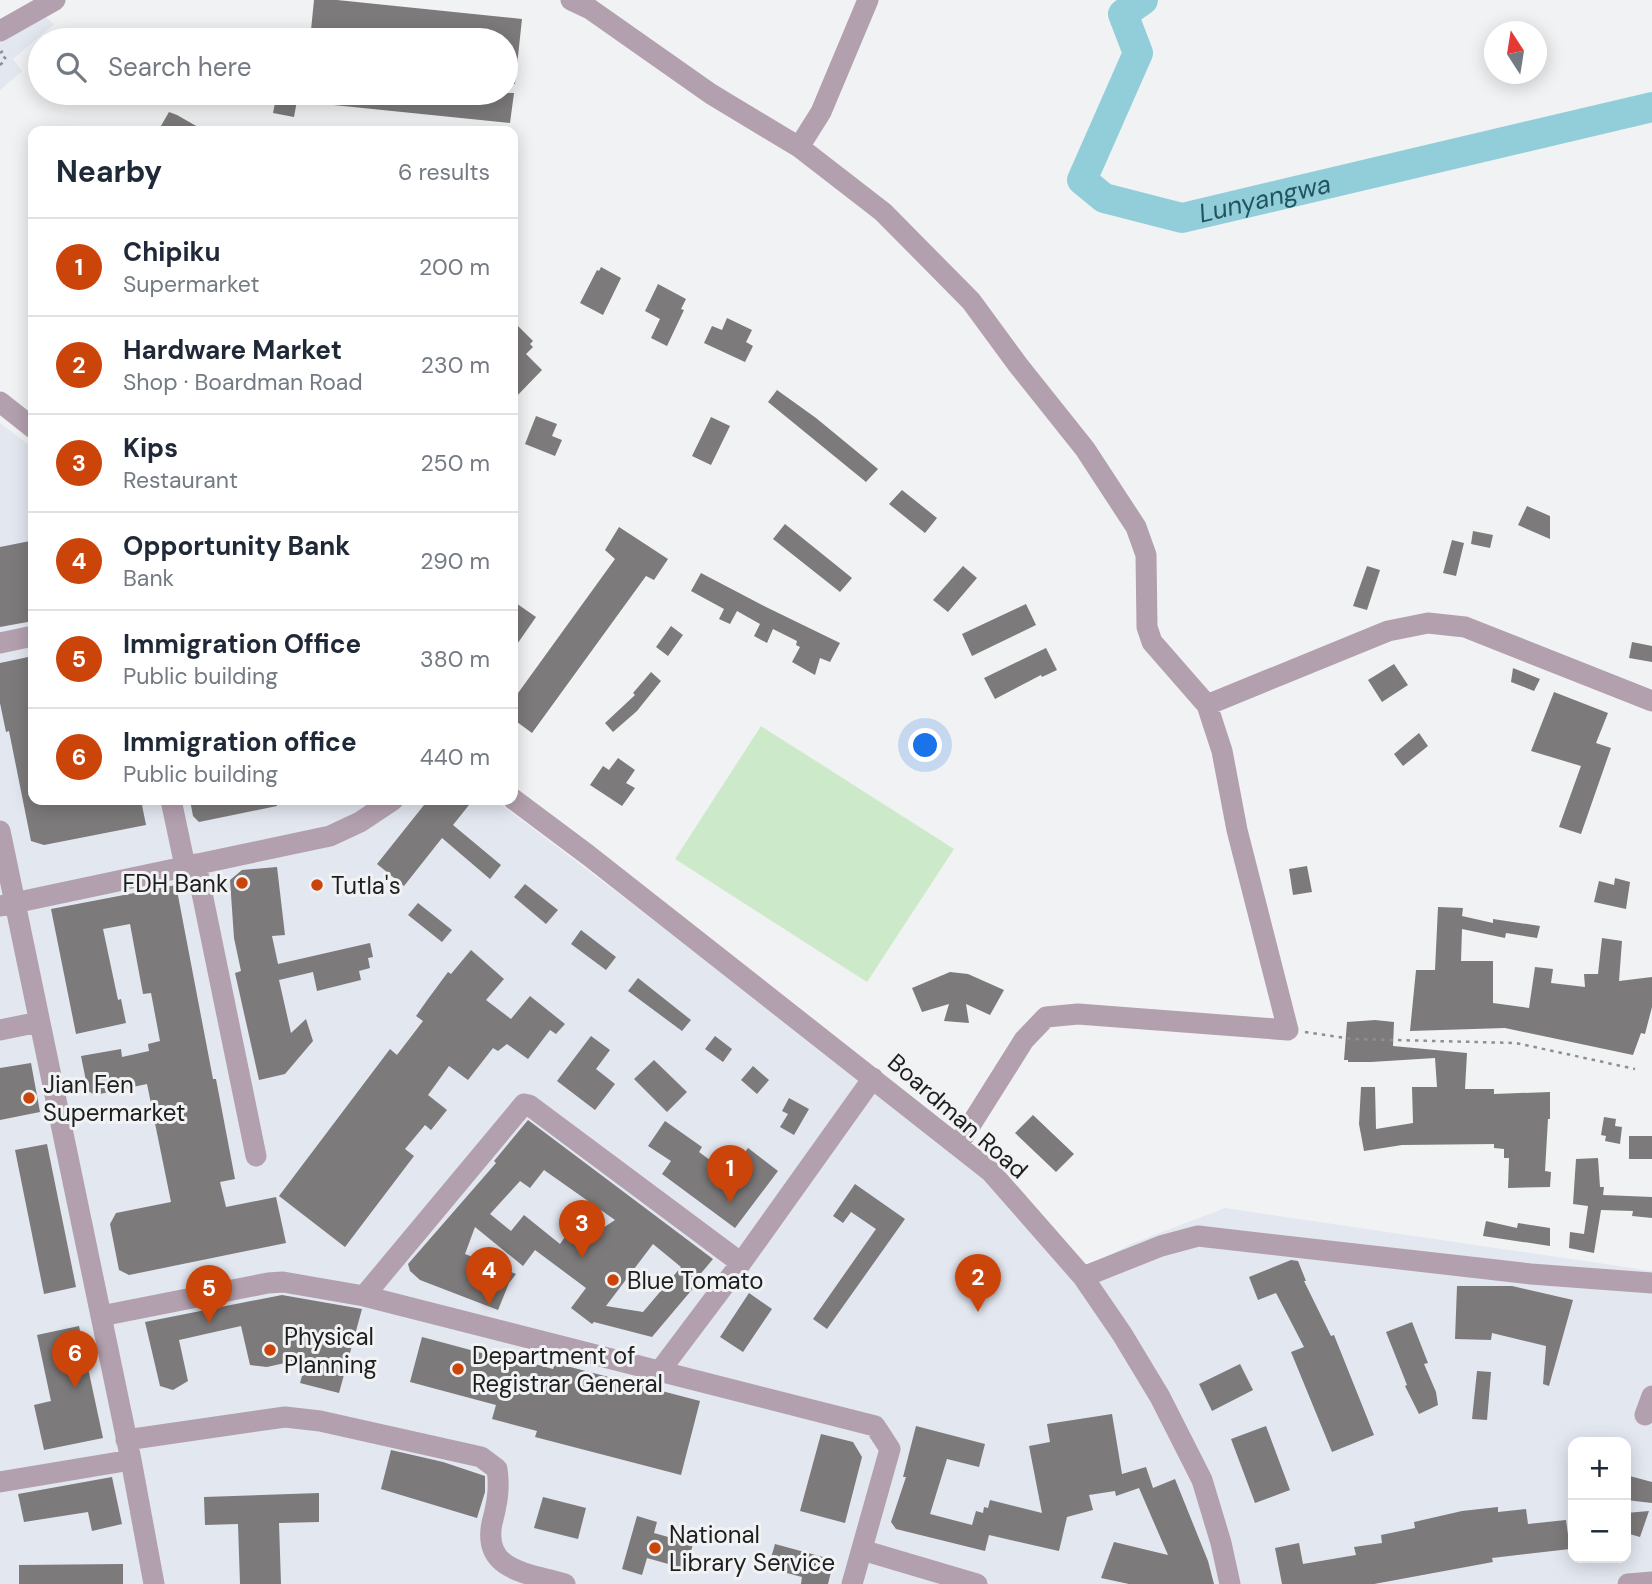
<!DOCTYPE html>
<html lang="en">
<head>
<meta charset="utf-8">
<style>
  body { margin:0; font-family:"DM Sans",sans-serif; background:#f6f6f7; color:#1f2937 }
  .controls { position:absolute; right:21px; bottom:21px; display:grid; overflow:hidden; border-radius:14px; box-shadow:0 4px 18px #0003 }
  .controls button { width:63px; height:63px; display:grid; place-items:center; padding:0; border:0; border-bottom:2px solid #e0e1e3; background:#fff; color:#1f2937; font:35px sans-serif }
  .compass { position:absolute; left:1484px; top:21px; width:63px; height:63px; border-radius:50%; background:#fff; box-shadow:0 4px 18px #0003; rotate:348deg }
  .you { position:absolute; left:926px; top:746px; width:24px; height:24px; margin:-18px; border:5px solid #fff; border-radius:50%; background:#1a73e8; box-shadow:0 0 0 10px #1a73e833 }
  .badge { display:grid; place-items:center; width:46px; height:46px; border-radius:50%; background:#cb450a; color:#fff; font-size:23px; font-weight:700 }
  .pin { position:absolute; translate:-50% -58px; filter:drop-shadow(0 2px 4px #0008) }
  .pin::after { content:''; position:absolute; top:37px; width:24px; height:21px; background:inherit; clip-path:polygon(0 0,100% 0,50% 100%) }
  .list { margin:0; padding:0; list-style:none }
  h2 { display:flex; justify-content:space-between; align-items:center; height:91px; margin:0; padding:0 28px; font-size:30px }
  h2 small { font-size:23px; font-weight:400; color:#747a83 }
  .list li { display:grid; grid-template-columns:46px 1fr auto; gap:21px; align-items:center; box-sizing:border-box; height:98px; padding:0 28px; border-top:2px solid #e0e1e3 }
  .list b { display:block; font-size:26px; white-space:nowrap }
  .list p { margin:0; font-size:23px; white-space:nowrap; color:#747a83 }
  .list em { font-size:23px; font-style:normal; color:#747a83 }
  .icon { flex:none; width:38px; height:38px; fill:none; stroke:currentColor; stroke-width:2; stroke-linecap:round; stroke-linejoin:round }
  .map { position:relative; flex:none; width:1652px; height:1584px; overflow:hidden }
  .search { position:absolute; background:#fff; box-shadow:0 4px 18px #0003; left:28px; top:28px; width:490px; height:77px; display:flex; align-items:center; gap:18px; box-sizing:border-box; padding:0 24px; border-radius:38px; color:#747a83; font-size:26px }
  .panel { position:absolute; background:#fff; box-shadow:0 4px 18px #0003; left:28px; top:126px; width:490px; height:679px; border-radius:14px }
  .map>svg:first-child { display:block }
  .built { fill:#e3e7f0; fill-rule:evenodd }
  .green { fill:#cceaca }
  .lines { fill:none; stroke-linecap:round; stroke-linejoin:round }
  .river { stroke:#92ceda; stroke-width:30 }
  .building { fill:#7c7a7b; fill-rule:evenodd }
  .path { stroke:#8e8f90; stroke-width:2.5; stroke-dasharray:3.5 5; stroke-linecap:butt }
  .minor { stroke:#b3a0ae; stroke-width:21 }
  .poi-dot { fill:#cb450a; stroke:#f1f2f3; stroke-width:2.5 }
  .labels { text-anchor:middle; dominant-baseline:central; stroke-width:6; stroke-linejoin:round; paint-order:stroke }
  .poi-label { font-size:24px; fill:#1e1e1f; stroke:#f1f2f3; text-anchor:start }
  .street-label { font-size:24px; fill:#1e1e1f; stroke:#f1f2f3 }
  .water-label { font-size:26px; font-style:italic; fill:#21545e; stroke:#f1f2f3 }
</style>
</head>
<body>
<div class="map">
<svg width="1652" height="1584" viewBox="0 0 1652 1584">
  <rect width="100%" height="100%" fill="#f1f2f3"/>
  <path class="built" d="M37,10L54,24L13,59L22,71L0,90V37Z
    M0,423L33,448V800H495L980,1168L1071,1275L1131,1244L1225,1208L1652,1271V1584H0ZM1573,1442H1626V1558H1573Z"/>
  <path class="green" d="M761,726L954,849L867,982L675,859Z"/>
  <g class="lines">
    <path class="river" id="s1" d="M1143,0L1123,14L1138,53L1082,180L1104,198L1182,218L1652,107"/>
  </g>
  <path class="building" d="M314,0H337L522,19L515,84L506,83V40H310Z
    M277,93L298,95L294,117L273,113Z
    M304,93H514L510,123L304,102Z
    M169,112L177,115L205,131H158Z
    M601,267L621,278L603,315L580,303L597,270L599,271Z
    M658,284L686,299L681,309L684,310L667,346L651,338L660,319L645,311Z
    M727,318L752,330L746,342L753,346L745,362L704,343L712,326L722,330Z
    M513,321L533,341L530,344L533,347L526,354L542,370L513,400Z
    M777,390L816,418L878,469L866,482L768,402Z
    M536,416L557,424L552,436L562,440L555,456L525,444Z
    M711,417L730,426L711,465L692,456Z
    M902,490L937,518L925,533L889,504Z
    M1527,506L1550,516V539L1518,525Z
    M785,524L852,578L840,592L773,539Z
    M619,527L668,559L654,580L646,576L532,733L513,719V700L615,559L605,550Z
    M1473,531L1493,535L1490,548L1471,544Z
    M1452,540L1464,543L1456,576L1443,573Z
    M30,541L33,557V621L0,627V547Z
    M963,566L977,578L948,612L933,600Z
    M1367,566L1380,570L1367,610L1353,606Z
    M701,573L766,607L840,643L830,662L820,658L815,675L792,662L800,647L796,645L797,641L773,629L767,643L754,636L760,624L737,611L730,624L719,619L724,609L691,591Z
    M513,601L536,617L513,650Z
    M1026,604L1036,625L972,656L962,634Z
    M671,626L683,635L668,656L656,647Z
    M1632,642L1652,646V662L1629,658Z
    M1046,648L1057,670L1042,677L1041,675L995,699L984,678Z
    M33,656V800H141L146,825L44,845L31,841L9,731L6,732L0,703V663Z
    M1394,664L1408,685L1382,702L1368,680Z
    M1513,668L1540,679L1534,691L1511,682Z
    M651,672L661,681L637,711L613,732L605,723L635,695L633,693Z
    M1554,692L1608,713L1596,743L1611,748L1581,834L1559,827L1581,766L1531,751Z
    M1419,733L1428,746L1403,766L1394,754Z
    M618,758L635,770L626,783L635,788L622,806L590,785L603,766L609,770Z
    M190,800H277V806L199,822L193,816Z
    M428,800H473L453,825L501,865L490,879L442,838L404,886L377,864Z
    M1307,866L1312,892L1293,895L1289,869Z
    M277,867L285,935L272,936L278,964L370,943L373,957L368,958L370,968L359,971L361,980L317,991L313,972L279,980L291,1033L306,1019L313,1041L285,1074L259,1080L235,973L241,971L234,938L230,880L242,870Z
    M1615,878L1630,882L1626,909L1594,902L1599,881L1614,885Z
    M525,884L558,910L546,924L514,897Z
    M176,885L213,1079H216L235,1179L220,1182L226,1207L276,1197L286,1243L129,1275L119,1270L110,1224L116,1213L171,1202L147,1084L95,1095L88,1091L81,1056L121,1049L122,1057L149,1051L148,1044L160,1041L151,993L143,994L130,924L103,929L118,1000L121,999L126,1023L76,1034L51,909Z
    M418,903L452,930L442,942L408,915Z
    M1438,907L1463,908L1462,916L1493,923V919L1540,926L1537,938L1506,933L1505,938L1462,929L1461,961H1493V1003L1529,1008L1535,967L1553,969L1551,983L1585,987L1584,974H1598L1602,938L1622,941L1619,981L1652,977V1007L1645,1034L1641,1033L1633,1055L1505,1028L1410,1031L1416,970H1435Z
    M581,930L616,957L606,970L571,944Z
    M471,950L504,979L486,1000L511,1019L530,996L565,1024L556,1034L550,1030L528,1059L507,1044L498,1051L493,1048L468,1080L449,1066L428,1095L447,1110L431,1130L425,1125L405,1149L414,1156L345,1247L279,1196L390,1049L397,1055L423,1021L416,1016L428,999L448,972L451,974Z
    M950,972L968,974L1004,990L990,1015L966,1004L969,1023L944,1021L949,1004L922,1012L912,988Z
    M638,978L691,1020L682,1031L628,991Z
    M1375,1020L1394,1022L1393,1046L1467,1053L1465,1089H1494V1094L1550,1092V1119H1548L1545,1171L1551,1172L1550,1187L1508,1188L1509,1158H1504V1149L1494,1148V1144L1402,1145L1364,1151L1359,1124L1361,1087H1375L1376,1129L1413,1123L1412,1087H1437L1435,1058L1371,1062H1348V1060H1344L1347,1022Z
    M591,1036L610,1050L596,1069L615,1084L595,1110L557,1081Z
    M715,1036L732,1049L723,1062L705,1049Z
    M654,1060L687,1092L667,1112L634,1079Z
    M31,1063L40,1112L0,1120V1068Z
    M753,1066L769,1080L757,1094L741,1080Z
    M789,1098L809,1109L794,1135L780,1127L788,1114L782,1111Z
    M1033,1115L1074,1154L1056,1172L1015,1133Z
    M1604,1117L1616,1119L1615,1126L1622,1127L1620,1144L1605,1141L1606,1136L1601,1135Z
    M528,1120L713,1259L692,1284L695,1286L652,1337L594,1322L592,1324L571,1308L586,1288L535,1250L523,1266L475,1227L465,1254L516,1274L509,1283L498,1310L420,1280L410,1271L408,1264L496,1163L494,1161ZM544,1170L571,1189L615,1220L580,1243L567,1234L560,1244L524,1215L511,1231L490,1214L520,1181L530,1188ZM653,1244L681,1267L643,1312L606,1306Z
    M665,1121L702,1147L699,1152L729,1174L748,1148L778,1171L735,1228L662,1174L671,1161L648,1146Z
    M1629,1136H1652V1159H1629Z
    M47,1144L76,1287L44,1294L15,1150Z
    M1598,1158L1600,1187H1604L1603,1195L1652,1197V1218L1632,1216L1633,1211L1601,1210L1594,1253L1569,1248L1570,1232L1584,1234L1588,1206L1573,1204L1576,1159Z
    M855,1184L905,1219L827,1329L813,1319L876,1229L851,1212L843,1223L833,1216Z
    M1486,1221L1517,1228L1518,1223L1550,1228V1246L1483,1236Z
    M1291,1260L1298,1261L1306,1281H1304L1331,1336L1334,1335L1374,1435L1332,1452L1291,1352L1304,1347L1276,1293L1258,1300L1249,1277Z
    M1457,1286H1512L1573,1300L1549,1386L1543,1384L1546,1346L1492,1333L1491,1340L1455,1339Z
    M749,1293L772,1309L743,1352L720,1337Z
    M282,1295L362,1309L339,1393L300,1383L307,1358L267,1367L250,1365L241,1326L179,1340L188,1381L173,1390L160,1386L145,1322Z
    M1412,1322L1428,1363L1424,1364L1436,1392L1438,1405L1419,1414L1405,1386L1407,1385L1386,1332Z
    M79,1326L103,1438L44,1450L34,1405L51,1401L37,1335Z
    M422,1337L508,1360L509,1357L553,1369L555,1363L700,1401L681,1475L535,1437L537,1431L492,1419L496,1405L410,1382Z
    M1240,1364L1253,1390L1212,1411L1199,1384Z
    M1477,1371L1491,1372L1487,1420L1472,1419Z
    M1112,1414L1122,1474L1146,1467L1153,1488L1175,1479L1208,1561L1214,1584H1129L1101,1578L1114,1542L1168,1555L1139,1488L1116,1496L1115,1491L1089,1495L1093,1510L1067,1517L1059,1551L989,1535L985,1551L896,1529L891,1522L906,1477H903L916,1426L985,1444L979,1467L947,1459L930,1514L972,1525L976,1511L983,1513L984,1507L988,1508L990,1500L1042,1513L1029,1446L1050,1442L1047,1424Z
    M1266,1426L1290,1490L1255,1503L1231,1439Z
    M821,1434L853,1442L862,1457L845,1523L800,1511Z
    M391,1450L443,1462L485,1476V1492L477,1518L381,1489Z
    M1626,1475L1652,1482V1503L1626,1500Z
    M112,1477L122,1524L92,1531L88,1512L24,1522L18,1494Z
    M319,1493V1522L279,1523L281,1584H240L238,1524L205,1525L204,1497Z
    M543,1497L586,1508L578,1539L534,1528Z
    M1498,1507V1512L1526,1509L1528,1524L1566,1520L1570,1549L1492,1558L1493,1562L1374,1584H1282L1275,1548L1299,1543L1303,1564L1356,1555L1354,1547L1382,1543L1381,1535L1415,1528L1414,1522L1462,1511Z
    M1649,1511L1640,1537L1626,1533V1513Z
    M637,1516L657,1522L654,1533L693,1544L686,1569L647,1558L642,1575L622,1569Z
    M775,1544L834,1560L828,1584H801L802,1577L768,1568Z
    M123,1564V1584H19V1565Z"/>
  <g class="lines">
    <path class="path" d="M0,65L6,59L0,53L4,50
      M1305,1032L1352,1039L1516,1043L1635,1069"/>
    <path class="minor" d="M571,0L590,9L711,94L799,147L821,112L868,0
      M0,31L55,0
      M799,147L883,212L971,301L1018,365L1085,449L1136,527L1146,555L1147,627L1152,642L1207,705L1222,751L1237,830L1288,1030L1078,1014L1046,1017L1024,1040L958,1145
      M0,402L33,428
      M0,643L33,636
      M1207,705L1388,631L1428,623L1465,627L1652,701
      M513,799L588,855L991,1172L1083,1277L1122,1334L1160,1397L1202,1480L1221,1543L1230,1584
      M171,800L185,866
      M0,831L131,1460L154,1584
      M196,864L256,1156
      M0,906L330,836L360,822L393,800
      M0,1030L39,1022
      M1083,1277L1161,1246L1198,1236L1531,1274L1652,1283
      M364,1296L524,1104L529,1105L741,1263
      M101,1316L268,1283L283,1282L364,1296L875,1426L890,1449L852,1584
      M659,1372L741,1263L873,1078
      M1645,1415L1652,1396
      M126,1440L285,1417L320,1421L481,1457L497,1469C500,1489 497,1504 492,1523C482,1572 530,1573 565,1584
      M0,1482L131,1460
      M862,1550L977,1584
      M1628,1584L1652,1582"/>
  </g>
  <g class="poi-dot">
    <circle cx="242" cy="883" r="7"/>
    <circle cx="317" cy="885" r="7"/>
    <circle cx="29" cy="1098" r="7"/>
    <circle cx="613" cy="1280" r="7"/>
    <circle cx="270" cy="1350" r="7"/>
    <circle cx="458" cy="1369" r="7"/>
    <circle cx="655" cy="1548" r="7"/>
  </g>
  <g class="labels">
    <g class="poi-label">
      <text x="228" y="883" text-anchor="end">FDH Bank</text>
      <text x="331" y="885">Tutla's</text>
      <text x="43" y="1084">Jian Fen<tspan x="43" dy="28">Supermarket</tspan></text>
      <text x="627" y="1280">Blue Tomato</text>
      <text x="284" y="1336">Physical<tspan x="284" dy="28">Planning</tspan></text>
      <text x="472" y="1355">Department of<tspan x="472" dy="28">Registrar General</tspan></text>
      <text x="669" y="1534">National<tspan x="669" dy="28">Library Service</tspan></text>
    </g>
    <g class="street-label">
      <text transform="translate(958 1116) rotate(41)">Boardman Road</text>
    </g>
    <g class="water-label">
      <text stroke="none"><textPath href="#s1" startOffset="399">Lunyangwa</textPath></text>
    </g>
  </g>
</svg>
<div class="controls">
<button>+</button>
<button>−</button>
</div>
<svg class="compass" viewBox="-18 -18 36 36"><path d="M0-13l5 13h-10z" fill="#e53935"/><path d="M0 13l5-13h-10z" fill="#747a83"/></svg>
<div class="you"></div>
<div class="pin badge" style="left:730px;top:1203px">1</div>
<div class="pin badge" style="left:978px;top:1312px">2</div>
<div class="pin badge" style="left:582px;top:1258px">3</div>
<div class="pin badge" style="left:489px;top:1305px">4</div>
<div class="pin badge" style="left:209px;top:1323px">5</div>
<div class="pin badge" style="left:75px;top:1388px">6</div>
<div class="search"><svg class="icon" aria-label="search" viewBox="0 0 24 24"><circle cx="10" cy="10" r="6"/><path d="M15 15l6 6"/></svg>Search here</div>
<section class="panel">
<h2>Nearby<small>6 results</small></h2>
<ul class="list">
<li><span class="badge">1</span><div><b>Chipiku</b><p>Supermarket</p></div><em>200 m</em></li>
<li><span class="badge">2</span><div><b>Hardware Market</b><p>Shop · Boardman Road</p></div><em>230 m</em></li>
<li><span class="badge">3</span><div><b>Kips</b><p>Restaurant</p></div><em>250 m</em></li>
<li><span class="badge">4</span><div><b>Opportunity Bank</b><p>Bank</p></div><em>290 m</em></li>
<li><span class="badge">5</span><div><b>Immigration Office</b><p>Public building</p></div><em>380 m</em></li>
<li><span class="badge">6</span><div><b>Immigration office</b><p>Public building</p></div><em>440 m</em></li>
</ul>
</section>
</div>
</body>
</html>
